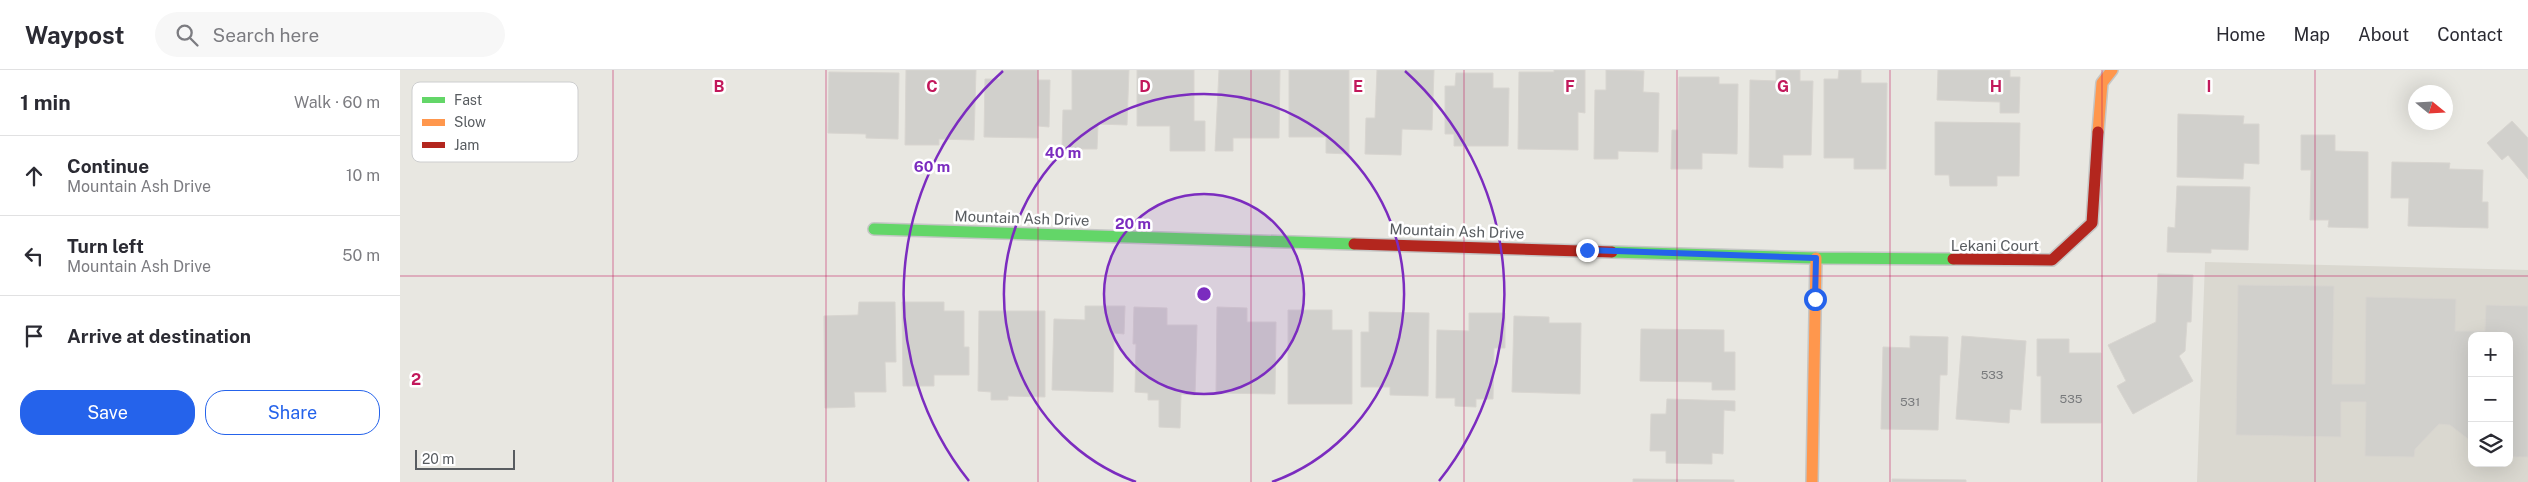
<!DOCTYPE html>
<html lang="en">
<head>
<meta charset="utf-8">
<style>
  body { margin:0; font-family:"Public Sans",sans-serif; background:#f7f7f7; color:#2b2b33 }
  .controls { position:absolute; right:15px; bottom:15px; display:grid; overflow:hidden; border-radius:10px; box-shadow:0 5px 20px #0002 }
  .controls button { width:45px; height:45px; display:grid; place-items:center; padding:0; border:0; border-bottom:1px solid #e1e1e2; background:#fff; color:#2b2b33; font:25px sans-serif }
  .compass { position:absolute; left:2008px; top:15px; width:45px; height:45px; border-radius:50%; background:#fff; box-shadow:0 5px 20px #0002; rotate:108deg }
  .scale { position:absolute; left:15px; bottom:12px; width:100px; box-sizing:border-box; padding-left:5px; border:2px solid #585c60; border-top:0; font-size:14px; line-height:18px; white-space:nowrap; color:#585c60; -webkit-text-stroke:4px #fff; paint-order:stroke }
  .stop { position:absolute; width:15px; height:15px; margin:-11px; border:4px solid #2563eb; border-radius:50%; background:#fff }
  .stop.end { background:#2563eb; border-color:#fff; box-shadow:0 1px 5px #0008 }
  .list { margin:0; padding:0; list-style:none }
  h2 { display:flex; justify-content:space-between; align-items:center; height:65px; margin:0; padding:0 20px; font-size:21px }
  h2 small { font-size:16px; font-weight:400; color:#7c7c81 }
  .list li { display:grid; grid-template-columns:32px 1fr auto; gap:15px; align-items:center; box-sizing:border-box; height:80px; padding:0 20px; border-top:1px solid #e1e1e2 }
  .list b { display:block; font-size:19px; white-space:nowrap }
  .list p { margin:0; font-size:16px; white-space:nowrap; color:#7c7c81 }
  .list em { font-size:16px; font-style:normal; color:#7c7c81 }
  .actions { display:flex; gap:10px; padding:15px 20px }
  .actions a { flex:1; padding:11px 0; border:1px solid #2563eb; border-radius:20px; text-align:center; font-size:18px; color:#2563eb }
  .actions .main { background:#2563eb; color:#fff }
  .icon { flex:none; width:28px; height:28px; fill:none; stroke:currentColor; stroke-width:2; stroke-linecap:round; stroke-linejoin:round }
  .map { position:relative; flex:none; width:2128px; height:412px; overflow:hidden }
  header { display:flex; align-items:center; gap:30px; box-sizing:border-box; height:70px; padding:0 25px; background:#fff; border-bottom:1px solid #e1e1e2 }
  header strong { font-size:24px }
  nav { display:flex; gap:28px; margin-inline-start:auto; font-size:18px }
  .search { width:350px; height:45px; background:#f7f7f7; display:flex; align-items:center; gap:12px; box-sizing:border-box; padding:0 18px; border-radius:28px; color:#7c7c81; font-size:19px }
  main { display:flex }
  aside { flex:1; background:#fff }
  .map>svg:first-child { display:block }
  .education { fill:#dad8d0; fill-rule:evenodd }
  .building { fill:#d1d0cc; stroke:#d8d5d0 }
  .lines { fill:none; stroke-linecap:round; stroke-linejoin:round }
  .fast-casing { stroke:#c5c6c5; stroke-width:14 }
  .slow-casing { stroke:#c5c6c5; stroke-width:14 }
  .jam-casing { stroke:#c5c6c5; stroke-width:14 }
  .fast { stroke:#63d668; stroke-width:11 }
  .slow { stroke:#ff974d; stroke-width:11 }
  .jam { stroke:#b3261e; stroke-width:11 }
  .route { stroke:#2563eb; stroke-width:6 }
  .grid { fill:none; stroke:#c2185b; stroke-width:1; stroke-opacity:0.55 }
  .ring { fill:none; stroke:#7b2cbf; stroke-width:2.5 }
  .labels { text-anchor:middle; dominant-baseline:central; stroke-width:5; stroke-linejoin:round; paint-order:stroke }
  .number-label { font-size:12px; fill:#787a7c }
  .street-label { font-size:15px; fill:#585c60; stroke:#fff }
  .key { fill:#fff; stroke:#cdcecf; stroke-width:1 }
  .key-label { font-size:14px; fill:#585c60 }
  .grid-label { font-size:16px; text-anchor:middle; font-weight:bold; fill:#c2185b; stroke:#fff; stroke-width:5; stroke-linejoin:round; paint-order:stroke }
  .centre { fill:#7b2cbf; stroke:#fff; stroke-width:2.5 }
  .ring-label { font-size:15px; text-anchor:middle; font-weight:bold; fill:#7b2cbf; stroke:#fff; stroke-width:5; stroke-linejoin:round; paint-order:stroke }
</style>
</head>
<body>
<header>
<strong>Waypost</strong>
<div class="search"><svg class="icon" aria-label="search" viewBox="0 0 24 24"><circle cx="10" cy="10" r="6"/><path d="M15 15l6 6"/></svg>Search here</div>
<nav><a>Home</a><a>Map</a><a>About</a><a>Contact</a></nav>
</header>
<main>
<aside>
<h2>1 min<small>Walk · 60 m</small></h2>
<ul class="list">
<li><svg class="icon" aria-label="ahead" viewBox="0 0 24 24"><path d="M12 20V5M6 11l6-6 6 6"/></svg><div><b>Continue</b><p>Mountain Ash Drive</p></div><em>10 m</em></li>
<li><svg class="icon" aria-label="left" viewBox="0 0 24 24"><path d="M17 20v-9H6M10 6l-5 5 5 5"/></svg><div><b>Turn left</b><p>Mountain Ash Drive</p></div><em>50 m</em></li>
<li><svg class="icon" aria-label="arrive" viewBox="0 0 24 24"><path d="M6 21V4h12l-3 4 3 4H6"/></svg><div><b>Arrive at destination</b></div></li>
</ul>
<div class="actions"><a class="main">Save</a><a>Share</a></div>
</aside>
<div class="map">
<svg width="2128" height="412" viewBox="0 0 2128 412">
  <rect width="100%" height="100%" fill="#e8e7e1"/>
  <path class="education" d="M1805,192L2128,200V412H1797ZM2072,266H2109V393H2072Z"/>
  <path class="building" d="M506,0H576L574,70L539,69V75H505Z
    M601,0H638V10H650L649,57L638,56V68L584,67L585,9H600Z
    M672,0H729L727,55L698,54L697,79H662L663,40H672Z
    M737,0H794V51H805V81H770V56H737Z
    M819,0H880L879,68H833V81H815Z
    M889,0H949V84L926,83V67H889Z
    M977,0H1034L1032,60L1002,59L1001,85L965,84L966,48H975Z
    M1154,0H1185V43L1178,42V80L1118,79L1119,2H1154Z
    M1206,0L1244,1L1243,22L1259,23L1258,82L1218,81V89H1194L1195,20H1206Z
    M1376,0H1400V11H1413L1411,85H1383V98L1349,97L1350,10L1376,11Z
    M1439,0H1461V13H1487L1486,99H1454V88H1424V9H1438Z
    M1538,0H1610V7H1620L1619,43H1600V32L1537,30Z
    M429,2L499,3L498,69L466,68V64L428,63Z
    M1056,3H1093V18H1109L1108,76H1054V64H1045V16H1055Z
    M1279,7H1319V14H1338L1337,84L1302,83V99H1271L1272,60H1278Z
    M1778,44L1844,46L1843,54H1859V94L1844,93L1843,109L1777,107Z
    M2112,51L2128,68V109L2108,85L2102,90L2087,73Z
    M1535,52L1620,53L1619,106H1597V116H1550L1549,105H1535Z
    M1901,65H1935V81L1968,82V158L1928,157L1929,150H1910L1911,100H1901Z
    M1992,92L2050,93L2049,99L2083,100L2082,132H2088V158L2008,156L2009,128H1991Z
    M1777,116L1850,117L1848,180L1811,179V183L1767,182L1768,157L1775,158Z
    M1758,204L1793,205L1791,252H1787L1785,281L1779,286L1793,311L1733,344L1717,316L1726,311L1708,275L1756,252Z
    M1838,215L1934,216L1932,314H1965L1966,227L2056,229L2055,261H2085L2086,235L2128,236V387H2109V266H2072V372L2050,355L2039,354L2015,379L2014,387L1965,386L1966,332H1941V367L1836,365Z
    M459,232H495L496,292H485L486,322H454L455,337L425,338L424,246L458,245Z
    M502,232H544V241H564V277H569V305H534V316H503Z
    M685,236H725L724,264L714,263L713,322L652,320L654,249L685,250Z
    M734,237L767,238V255H797L795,325L781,324L780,358L759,357V330H748V323L735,322L736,274H733Z
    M817,237L847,238V252H876L875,324L816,323Z
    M888,240H932V260H952V334H888Z
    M579,241H645V327L608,326V330H591V322L578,321Z
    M969,242L1029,243L1028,326L990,325V317H961V262H969Z
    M1069,243H1105V278H1094L1093,329H1076V337L1055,336V328H1036L1037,260L1069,261Z
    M1114,246L1149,247V253H1181L1180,324L1112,322Z
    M1241,259L1324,260V282H1335V320H1312V312L1240,311Z
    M1510,266L1548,267L1547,305H1540L1538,360L1481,359L1483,277L1510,278Z
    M1562,266L1626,271L1621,340L1610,339L1609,353L1556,349Z
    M1637,269H1669V283H1701V353H1641V306H1637Z
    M1267,329L1335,331V341L1324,340L1323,384L1312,383V394L1266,393V381H1250L1251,344H1266Z
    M1233,409L1334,410V412H1233Z
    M1492,409L1566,410V412H1492Z"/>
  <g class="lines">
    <defs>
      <path id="fast" d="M474,159L954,174
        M1212,182L1416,188L1553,189"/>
      <path id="slow" d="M1698,62L1702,13L1712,0
        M1412,412L1416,188"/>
      <path id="jam" d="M954,174L1212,182
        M1553,189L1652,190L1692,153L1698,62"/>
    </defs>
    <use href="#fast" class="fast-casing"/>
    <use href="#slow" class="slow-casing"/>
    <use href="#jam" class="jam-casing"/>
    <use href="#fast" class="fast"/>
    <use href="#slow" class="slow"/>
    <use href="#jam" class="jam"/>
  </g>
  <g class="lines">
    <path class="route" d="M1187,180L1416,188L1415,229"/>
  </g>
  <path class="grid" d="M213,0V412M426,0V412M638,0V412M851,0V412M1064,0V412M1277,0V412M1490,0V412M1702,0V412M1915,0V412M0,206H2128"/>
  <circle cx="804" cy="224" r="100" fill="#7b2cbf" fill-opacity=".12"/>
  <g class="ring">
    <circle cx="804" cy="224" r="100"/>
    <path d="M736 412A200 200 0 1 1 872 412"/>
    <path d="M569 411A300 300 0 0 1 603 1M1005 1A300 300 0 0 1 1039 411"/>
  </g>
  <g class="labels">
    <g class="number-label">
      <text x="1592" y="305">533</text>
      <text x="1671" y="329">535</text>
      <text x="1510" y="332">531</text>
    </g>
    <g class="street-label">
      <text transform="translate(622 148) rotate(2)">Mountain Ash Drive</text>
      <text transform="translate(1057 161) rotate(2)">Mountain Ash Drive</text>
      <text x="1595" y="175">Lekani Court</text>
    </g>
  </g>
  <rect x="12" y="12" width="166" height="80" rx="8" class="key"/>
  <rect x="22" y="27" width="23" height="6" fill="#63d668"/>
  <rect x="22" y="49" width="23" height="7" fill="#ff974d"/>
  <rect x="22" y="72" width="23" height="6" fill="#b3261e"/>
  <g class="key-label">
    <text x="54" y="35">Fast</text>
    <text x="54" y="57">Slow</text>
    <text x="54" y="80">Jam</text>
  </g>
  <g class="grid-label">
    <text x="319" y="22">B</text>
    <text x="532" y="22">C</text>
    <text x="745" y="22">D</text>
    <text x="958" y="22">E</text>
    <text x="1170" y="22">F</text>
    <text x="1383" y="22">G</text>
    <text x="1596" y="22">H</text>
    <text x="1809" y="22">I</text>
    <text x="16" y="315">2</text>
  </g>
  <circle cx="804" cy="224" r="8" class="centre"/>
  <g class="ring-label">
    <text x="663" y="88">40 m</text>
    <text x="532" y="102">60 m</text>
    <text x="733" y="159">20 m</text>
  </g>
</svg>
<div class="controls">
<button>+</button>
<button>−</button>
<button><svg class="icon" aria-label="layers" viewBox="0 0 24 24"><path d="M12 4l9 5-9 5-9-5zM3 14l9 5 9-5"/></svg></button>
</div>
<svg class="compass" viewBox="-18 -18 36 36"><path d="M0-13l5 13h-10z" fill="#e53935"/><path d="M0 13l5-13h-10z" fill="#7c7c81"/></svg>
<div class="scale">20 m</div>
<div class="stop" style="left:1415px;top:229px"></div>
<div class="stop end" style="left:1187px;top:180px"></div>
</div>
</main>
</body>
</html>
